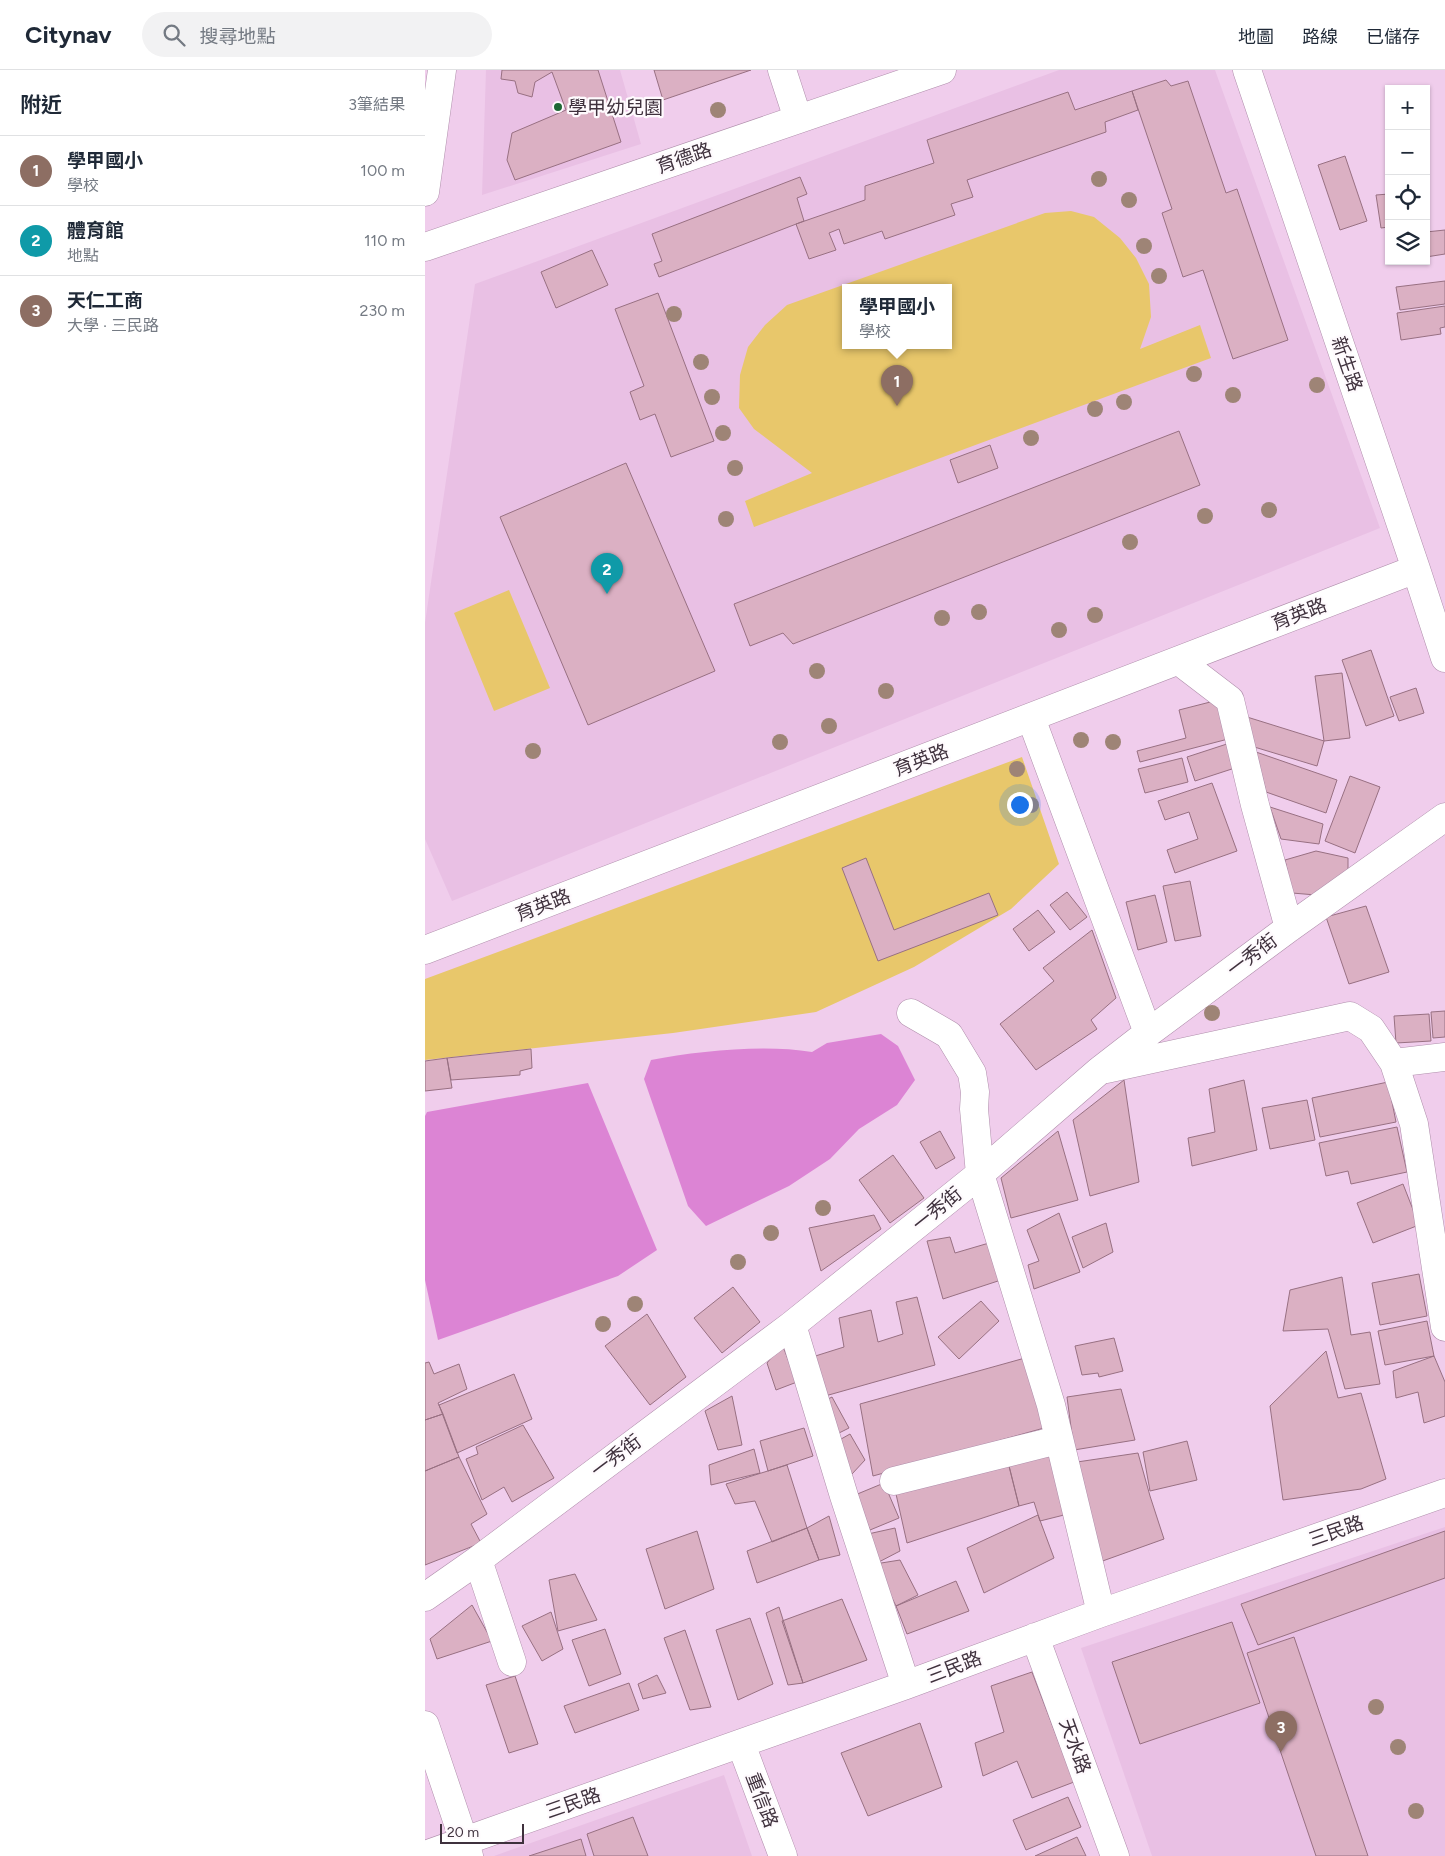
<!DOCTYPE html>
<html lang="zh-TW">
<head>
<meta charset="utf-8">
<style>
  body { margin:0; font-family:Figtree,"Noto Sans TC",sans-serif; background:#f2f2f3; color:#1f2937 }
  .controls { position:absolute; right:15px; top:15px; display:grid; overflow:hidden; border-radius:0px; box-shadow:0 1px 4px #0004 }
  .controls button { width:45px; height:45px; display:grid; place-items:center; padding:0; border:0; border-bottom:1px solid #e0e1e3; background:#fff; color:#1f2937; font:25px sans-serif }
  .scale { position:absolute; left:15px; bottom:12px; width:84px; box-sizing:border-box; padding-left:5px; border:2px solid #3f313d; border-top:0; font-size:14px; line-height:18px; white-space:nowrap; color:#3f313d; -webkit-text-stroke:4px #fefafd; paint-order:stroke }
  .you { position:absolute; left:594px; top:734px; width:18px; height:18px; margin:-12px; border:4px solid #fff; border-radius:50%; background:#1a73e8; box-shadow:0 0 0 8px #1a73e833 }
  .badge { display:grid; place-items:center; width:32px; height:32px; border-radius:50%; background:#b45309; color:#fff; font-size:16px; font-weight:700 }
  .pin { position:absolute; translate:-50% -41px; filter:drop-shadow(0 1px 2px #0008) }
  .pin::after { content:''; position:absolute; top:26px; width:18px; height:15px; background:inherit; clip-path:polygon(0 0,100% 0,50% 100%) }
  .popup { position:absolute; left:417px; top:214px; width:110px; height:65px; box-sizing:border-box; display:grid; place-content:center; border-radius:0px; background:#fff; filter:drop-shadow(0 1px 4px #0005); font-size:16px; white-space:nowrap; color:#747a83 }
  .popup b { font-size:19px; color:#1f2937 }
  .popup::after { content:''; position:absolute; left:50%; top:100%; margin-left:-10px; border:10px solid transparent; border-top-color:#fff }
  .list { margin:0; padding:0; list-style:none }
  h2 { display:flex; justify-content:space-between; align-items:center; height:65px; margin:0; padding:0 20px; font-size:21px }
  h2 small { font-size:16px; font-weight:400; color:#747a83 }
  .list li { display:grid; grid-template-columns:32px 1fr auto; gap:15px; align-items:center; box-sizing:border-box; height:70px; padding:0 20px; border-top:1px solid #e0e1e3 }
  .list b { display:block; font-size:19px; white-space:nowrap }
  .list p { margin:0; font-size:16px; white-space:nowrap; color:#747a83 }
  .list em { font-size:16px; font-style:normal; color:#747a83 }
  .icon { flex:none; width:28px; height:28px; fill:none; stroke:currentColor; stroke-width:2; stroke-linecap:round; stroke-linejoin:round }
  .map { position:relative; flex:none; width:1020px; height:1786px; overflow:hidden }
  header { display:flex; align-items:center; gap:30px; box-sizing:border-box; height:70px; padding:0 25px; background:#fff; border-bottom:1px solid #e0e1e3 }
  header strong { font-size:24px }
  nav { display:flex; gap:28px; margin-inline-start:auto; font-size:18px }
  .search { width:350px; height:45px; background:#f2f2f3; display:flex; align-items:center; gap:12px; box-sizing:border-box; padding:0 18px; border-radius:28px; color:#747a83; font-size:19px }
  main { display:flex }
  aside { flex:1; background:#fff }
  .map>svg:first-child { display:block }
  .built { fill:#e9c0e4; fill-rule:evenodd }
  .green { fill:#e8c76b; fill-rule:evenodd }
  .water { fill:#dc84d4 }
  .building { fill:#dbb0c3; stroke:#987082 }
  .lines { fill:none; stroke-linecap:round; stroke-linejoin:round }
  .minor-casing { stroke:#af8eab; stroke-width:29 }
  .major-casing { stroke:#af8eab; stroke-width:29 }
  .minor { stroke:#fff; stroke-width:28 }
  .major { stroke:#fff; stroke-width:28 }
  .tree { fill:#9e8476 }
  .poi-dot { fill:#1e6835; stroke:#fefafd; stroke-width:2 }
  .labels { text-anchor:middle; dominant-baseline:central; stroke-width:4.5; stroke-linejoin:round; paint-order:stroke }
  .poi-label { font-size:19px; fill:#3f313d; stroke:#fefafd; text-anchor:start }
  .street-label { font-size:19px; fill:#3f313d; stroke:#fefafd }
</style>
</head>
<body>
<header>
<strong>Citynav</strong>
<div class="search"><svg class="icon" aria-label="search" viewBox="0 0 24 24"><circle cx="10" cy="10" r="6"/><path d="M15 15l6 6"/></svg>搜尋地點</div>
<nav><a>地圖</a><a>路線</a><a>已儲存</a></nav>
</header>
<main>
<aside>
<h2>附近<small>3筆結果</small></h2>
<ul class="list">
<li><span class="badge" style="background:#8d6e63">1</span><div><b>學甲國小</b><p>學校</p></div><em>100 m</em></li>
<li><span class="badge" style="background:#0f9aa8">2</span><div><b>體育館</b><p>地點</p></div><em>110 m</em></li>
<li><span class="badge" style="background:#8d6e63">3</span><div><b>天仁工商</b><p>大學 · 三民路</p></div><em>230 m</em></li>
</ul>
</aside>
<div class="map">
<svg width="1020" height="1786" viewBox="0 0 1020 1786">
  <rect width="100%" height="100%" fill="#f0cdec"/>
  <path class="built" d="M61,0H195L216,74L57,125Z
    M634,0H790L955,458L27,831L0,769V553L50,214ZM421,217H523V275H421Z
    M1020,1457V1786H727L656,1578Z
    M299,1705L327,1786H69Z"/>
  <path class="green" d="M646,141L669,147L695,168L711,188L724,214L726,247L715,279L775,255L786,288L329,457L320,431L387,403L329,359L314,338L315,305L323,277L340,255L362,235L620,143ZM421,217H523V275H421Z
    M84,520L125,618L69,641L29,543Z
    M597,687L634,794L586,839L489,897L391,942L248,963L0,990V909Z"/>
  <path class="water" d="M456,964L473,976L490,1010L472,1035L434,1059L405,1089L364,1116L281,1156L263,1136L219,1009L226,990C273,981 339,974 387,982L402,973Z
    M163,1013L232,1180L193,1206L13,1270L0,1210V1046L2,1042Z"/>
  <path class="building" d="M77,0H173L196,72L90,110L82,90L87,63L141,40L127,2L110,12L107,27L93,23L90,11L76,9Z
    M229,0H326L238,30Z
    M741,10L746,16L763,11L801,123L812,119L863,270L808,289L778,200L758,207L737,143L747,139L707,21Z
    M707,21L713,40L680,52L681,62L542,110L548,127L526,134L530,145L460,169L457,161L419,174L414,159L404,163L411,180L384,189L371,154L440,130V116L509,93L502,70L643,22L650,40Z
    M920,86L942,151L915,160L893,95Z
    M375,107L382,124L372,128L379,151L234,207L229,194L237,191L227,164Z
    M964,124V157L956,158L951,125Z
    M1020,160V184L1001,187V162Z
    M167,180L183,215L131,238L116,202Z
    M1020,211V234L975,240L971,217Z
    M233,223L289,371L246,387L230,344L215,350L205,322L219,316L190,239Z
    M1020,236V257L1015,258L1016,264L976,270L972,243Z
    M754,361L775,415L368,574L358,563L325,576L309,534Z
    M565,375L573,398L533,413L525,390Z
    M201,393L290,601L163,655L75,447Z
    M946,580L969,646L941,656L917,590Z
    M917,603L925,668L899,671L890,606Z
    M991,618L999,643L974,651L965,627Z
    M797,629L807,668L715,692L712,681L761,668L754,640Z
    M822,647L899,671L892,696L826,676Z
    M808,672L816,696L770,711L762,687Z
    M831,682L912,710L901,743L841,722Z
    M757,688L763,712L720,723L713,699Z
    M925,706L955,717L930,783L900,771Z
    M787,713L812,781L750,803L742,780L773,769L764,742L740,750L733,731Z
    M845,737L898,754L894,774L856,769Z
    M891,781L923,788V800L891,825L867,823L860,790Z
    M441,788L469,860L564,823L573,845L453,891L417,798Z
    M765,811L776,866L750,871L738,816Z
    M642,822L662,847L645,860L625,835Z
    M730,825L742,872L713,880L701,832Z
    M941,836L964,902L924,914L901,847Z
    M613,840L630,862L604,881L588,859Z
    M667,860L691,928L666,950L672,959L611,1000L575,954L629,911L618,898Z
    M1020,941V967L1008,968L1006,942Z
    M1004,944L1006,971L971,973L969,946Z
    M106,979L107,998L95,1001V1005L26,1010L22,988Z
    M22,988L27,1018L0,1021V991Z
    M699,1010L714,1112L665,1126L648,1050Z
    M819,1010L832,1080L767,1096L763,1068L790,1062L784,1019Z
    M963,1012L971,1052L895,1067L887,1028Z
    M882,1030L890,1070L845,1079L837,1038Z
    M972,1057L982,1102L926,1114L923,1101L901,1106L894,1073Z
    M515,1061L530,1088L511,1099L495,1072Z
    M633,1061L653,1130L586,1148L576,1108Z
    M468,1085L499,1128L465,1153L434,1110Z
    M978,1114L994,1155L948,1173L932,1133Z
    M634,1143L655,1202L609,1219L603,1195L614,1191L602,1160Z
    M449,1145L456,1159L396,1201L384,1158Z
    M681,1153L688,1182L658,1198L647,1167Z
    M525,1167L530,1183L564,1173L576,1210L518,1229L502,1171Z
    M994,1204L1002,1246L955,1255L947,1213Z
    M917,1207L926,1265L945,1262L955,1314L920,1319L903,1259L858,1261L865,1220Z
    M308,1217L335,1252L297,1283L269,1248Z
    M492,1227L510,1295L393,1328L384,1288L419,1277L414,1248L446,1240L453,1272L478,1264L471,1232Z
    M556,1231L574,1251L534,1289L513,1267Z
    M222,1244L261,1307L225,1335L180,1276Z
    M1002,1251L1009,1286L960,1295L953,1261Z
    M689,1268L698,1301L674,1307L673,1303L657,1305L650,1276Z
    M357,1274L372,1312L351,1320L342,1293Z
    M901,1281L913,1328L936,1323L961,1409L936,1419L858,1430L845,1336Z
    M1009,1286L1020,1312V1346L999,1353L993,1322L971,1328L968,1301Z
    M600,1288L619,1358L448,1406L435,1334Z
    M4,1292L9,1304L34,1294L42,1319L13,1333L18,1344L0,1350V1293Z
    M89,1304L107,1349L32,1383L14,1335Z
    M696,1319L710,1370L649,1380L642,1327Z
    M307,1326L317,1375L293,1380L280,1341Z
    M407,1327L424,1358L412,1364L395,1333Z
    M18,1344L34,1387L0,1401V1350Z
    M98,1355L129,1408L87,1432L79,1417L57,1430L41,1389L53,1384L51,1377Z
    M379,1358L388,1386L343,1401L335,1371Z
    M425,1364L440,1390L427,1404L409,1373Z
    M762,1371L772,1410L725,1421L718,1382Z
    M329,1379L335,1403L286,1415L284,1395Z
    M628,1379L643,1444L615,1451L609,1432L594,1436L582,1388Z
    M713,1383L725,1426L739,1469L672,1493L652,1392Z
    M34,1387L62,1444L46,1454L56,1473L0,1495V1401Z
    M582,1388L594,1436L482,1473L471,1424Z
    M362,1395L382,1458L347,1472L330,1431L310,1434L301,1414Z
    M459,1413L474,1448L445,1460L430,1425Z
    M613,1445L629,1488L559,1523L542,1478Z
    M404,1446L415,1485L394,1490L382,1458Z
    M382,1458L394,1490L332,1513L322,1481Z
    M470,1458L475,1481L450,1494L443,1464Z
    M272,1461L289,1519L240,1539L221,1479Z
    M1020,1461V1508L833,1575L816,1534Z
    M475,1490L493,1525L471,1536L450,1494Z
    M150,1504L172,1550L133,1561L124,1510Z
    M531,1511L544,1541L482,1564L471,1536Z
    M417,1529L442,1590L378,1613L357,1551Z
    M47,1535L67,1571L12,1589L5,1569Z
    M354,1537L378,1613L363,1615L341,1543Z
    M126,1542L138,1579L117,1591L97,1556Z
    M325,1548L348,1614L313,1630L291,1560Z
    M807,1552L835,1633L715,1674L687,1592Z
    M180,1559L196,1604L164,1616L147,1570Z
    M260,1560L286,1637L265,1640L239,1568Z
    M869,1567L943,1786H891L822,1583Z
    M607,1602L649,1712L607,1728L592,1691L558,1706L550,1673L579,1662L566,1616Z
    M232,1605L241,1623L218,1629L213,1614Z
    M90,1606L113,1674L84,1683L61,1615Z
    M204,1613L214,1640L150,1663L139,1636Z
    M495,1653L517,1717L443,1746L416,1683Z
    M643,1727L656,1757L601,1780L588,1750Z
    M208,1747L223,1786H169L162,1764Z
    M652,1767L661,1786H610Z
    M156,1769L161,1786H104Z"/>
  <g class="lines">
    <defs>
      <path id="minor" d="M357,0L373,49
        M822,0L991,499L1020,588
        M0,177L517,0
        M754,591L805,630L830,735L864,858
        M606,648L723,963
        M0,880L991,499
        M486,943L524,965L547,1003L550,1022L549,1039L555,1104L626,1335L676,1543
        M969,993L1020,987
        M681,999L925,946L946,959L969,993L989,1054L1020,1257
        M367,1255L419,1426L481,1615
        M469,1411L633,1370
        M53,1490L87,1592
        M0,1527L53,1490L367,1255L555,1104L674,1001L723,963L864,858L1020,747
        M610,1567L690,1786
        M316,1674L358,1786
        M0,1785L481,1615L676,1543L1020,1423"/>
      <path id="major" d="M0,122L17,0
        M0,1655L44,1786"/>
    </defs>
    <use href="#minor" class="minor-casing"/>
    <use href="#major" class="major-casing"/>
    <use href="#minor" class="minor"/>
    <use href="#major" class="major"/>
  </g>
  <g class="tree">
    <circle cx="293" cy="40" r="8"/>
    <circle cx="674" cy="109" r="8"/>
    <circle cx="704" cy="130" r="8"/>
    <circle cx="719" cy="176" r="8"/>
    <circle cx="734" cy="206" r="8"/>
    <circle cx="249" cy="244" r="8"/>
    <circle cx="276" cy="292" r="8"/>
    <circle cx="769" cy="304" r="8"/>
    <circle cx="892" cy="315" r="8"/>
    <circle cx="808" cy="325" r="8"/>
    <circle cx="287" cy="327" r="8"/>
    <circle cx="699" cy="332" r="8"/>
    <circle cx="670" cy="339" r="8"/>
    <circle cx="298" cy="363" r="8"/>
    <circle cx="606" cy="368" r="8"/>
    <circle cx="310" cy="398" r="8"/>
    <circle cx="844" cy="440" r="8"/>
    <circle cx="780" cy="446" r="8"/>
    <circle cx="301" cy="449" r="8"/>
    <circle cx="705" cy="472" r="8"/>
    <circle cx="554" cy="542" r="8"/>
    <circle cx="670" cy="545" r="8"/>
    <circle cx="517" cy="548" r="8"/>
    <circle cx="634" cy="560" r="8"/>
    <circle cx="392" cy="601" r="8"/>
    <circle cx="461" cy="621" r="8"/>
    <circle cx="404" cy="656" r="8"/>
    <circle cx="656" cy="670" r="8"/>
    <circle cx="355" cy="672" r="8"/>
    <circle cx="688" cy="672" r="8"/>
    <circle cx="108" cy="681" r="8"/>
    <circle cx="592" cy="699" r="8"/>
    <circle cx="606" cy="735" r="8"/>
    <circle cx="787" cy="943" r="8"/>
    <circle cx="398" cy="1138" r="8"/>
    <circle cx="346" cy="1163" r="8"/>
    <circle cx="313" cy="1192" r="8"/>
    <circle cx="210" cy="1234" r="8"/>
    <circle cx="178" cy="1254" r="8"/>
    <circle cx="951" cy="1637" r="8"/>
    <circle cx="973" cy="1677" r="8"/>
    <circle cx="991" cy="1741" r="8"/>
  </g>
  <circle class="poi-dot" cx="133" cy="37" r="5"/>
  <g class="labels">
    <g class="poi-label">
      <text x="143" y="37">學甲幼兒園</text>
    </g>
    <g class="street-label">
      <text transform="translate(259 88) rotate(-19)">育德路</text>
      <text transform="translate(922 294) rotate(71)">新生路</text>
      <text transform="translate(874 544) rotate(-21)">育英路</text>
      <text transform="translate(496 690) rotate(-21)">育英路</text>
      <text transform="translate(118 835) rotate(-21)">育英路</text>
      <text transform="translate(827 885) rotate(-37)">一秀街</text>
      <text transform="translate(512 1139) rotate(-39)">一秀街</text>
      <text transform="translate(191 1386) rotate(-37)">一秀街</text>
      <text transform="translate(911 1461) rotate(-19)">三民路</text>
      <text transform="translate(529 1597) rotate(-21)">三民路</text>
      <text transform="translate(650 1676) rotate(70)">天水路</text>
      <text transform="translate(337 1730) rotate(69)">重信路</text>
      <text transform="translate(148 1733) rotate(-19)">三民路</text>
    </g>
  </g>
</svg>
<div class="controls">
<button>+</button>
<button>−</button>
<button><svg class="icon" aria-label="locate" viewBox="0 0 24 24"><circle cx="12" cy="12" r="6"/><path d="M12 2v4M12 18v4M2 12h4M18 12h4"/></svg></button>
<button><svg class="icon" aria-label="layers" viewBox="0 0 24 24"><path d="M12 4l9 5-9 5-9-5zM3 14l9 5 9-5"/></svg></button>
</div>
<div class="scale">20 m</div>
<div class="you"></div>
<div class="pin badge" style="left:472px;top:336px;background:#8d6e63">1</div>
<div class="popup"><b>學甲國小</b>學校</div>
<div class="pin badge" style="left:182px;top:524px;background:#0f9aa8">2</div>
<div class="pin badge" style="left:856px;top:1682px;background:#8d6e63">3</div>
</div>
</main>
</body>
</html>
